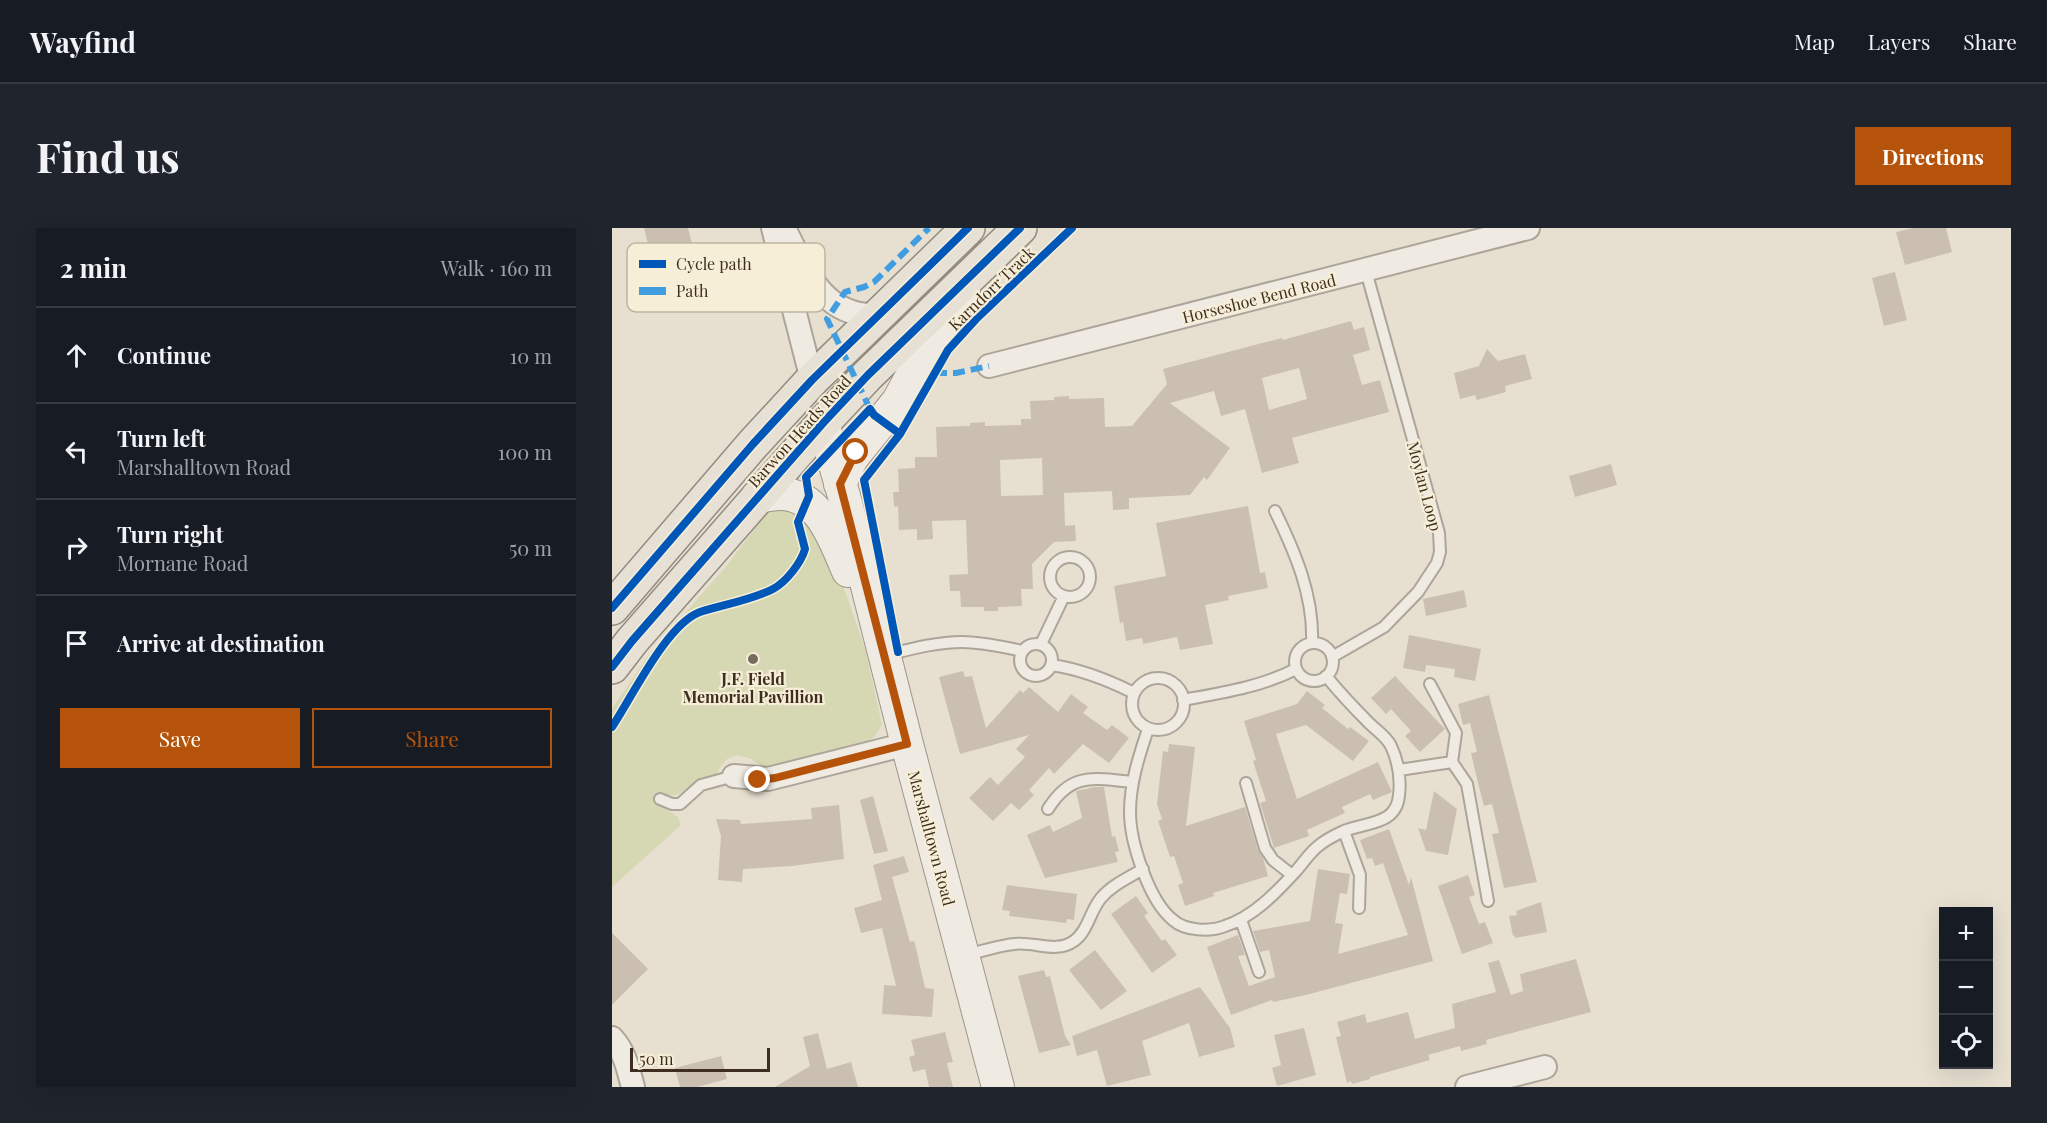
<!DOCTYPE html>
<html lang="en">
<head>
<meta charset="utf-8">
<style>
  body { margin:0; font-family:"Playfair Display",serif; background:#20242c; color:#f1f3f6 }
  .controls { position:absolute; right:18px; bottom:18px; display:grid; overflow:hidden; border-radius:0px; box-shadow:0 6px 24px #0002 }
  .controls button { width:54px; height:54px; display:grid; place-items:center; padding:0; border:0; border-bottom:2px solid #363941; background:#171b24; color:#f1f3f6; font:30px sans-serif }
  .scale { position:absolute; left:18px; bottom:15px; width:140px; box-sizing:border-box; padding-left:6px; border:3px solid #3d2e20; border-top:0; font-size:16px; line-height:21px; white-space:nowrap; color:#3d2e20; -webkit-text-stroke:4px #f7eed8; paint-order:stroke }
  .stop { position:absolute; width:18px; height:18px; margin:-14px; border:4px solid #b45309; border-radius:50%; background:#fff }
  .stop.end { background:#b45309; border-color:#fff; box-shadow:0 2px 6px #0008 }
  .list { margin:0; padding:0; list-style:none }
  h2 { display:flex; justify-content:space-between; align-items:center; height:78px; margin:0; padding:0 24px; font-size:26px }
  h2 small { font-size:20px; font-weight:400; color:#9ea1a6 }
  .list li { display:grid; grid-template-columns:39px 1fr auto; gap:18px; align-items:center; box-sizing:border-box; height:96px; padding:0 24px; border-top:2px solid #363941 }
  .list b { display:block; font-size:22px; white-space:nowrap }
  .list p { margin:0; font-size:20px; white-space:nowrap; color:#9ea1a6 }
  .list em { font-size:20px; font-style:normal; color:#9ea1a6 }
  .actions { display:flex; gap:12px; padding:18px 24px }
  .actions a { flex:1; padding:14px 0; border:2px solid #b45309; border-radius:0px; text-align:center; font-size:21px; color:#b45309 }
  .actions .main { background:#b45309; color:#fff }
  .icon { flex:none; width:33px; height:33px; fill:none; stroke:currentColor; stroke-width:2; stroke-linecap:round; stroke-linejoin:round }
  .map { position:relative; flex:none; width:1399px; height:859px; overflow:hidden; border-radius:0px }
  header { display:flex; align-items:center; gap:36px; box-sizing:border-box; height:84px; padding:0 30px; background:#171b24; border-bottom:2px solid #363941 }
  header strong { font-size:28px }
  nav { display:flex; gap:33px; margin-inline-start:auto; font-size:21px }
  .intro { display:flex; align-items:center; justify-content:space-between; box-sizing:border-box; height:144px; padding:0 36px }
  h1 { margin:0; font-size:42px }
  .button { padding:15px 27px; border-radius:0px; background:#b45309; color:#fff; font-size:21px; font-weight:700 }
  main { display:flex; gap:36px; padding:0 36px }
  aside { flex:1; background:#171b24; border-radius:0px; box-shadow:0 6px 24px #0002 }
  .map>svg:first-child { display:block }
  .green { fill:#d6d7b3 }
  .building { fill:#cbbfb2; fill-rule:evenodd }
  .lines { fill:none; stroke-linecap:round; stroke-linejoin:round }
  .lane-casing { stroke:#ada599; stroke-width:14 }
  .street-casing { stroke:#ada599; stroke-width:26 }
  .secondary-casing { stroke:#9c958a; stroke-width:34 }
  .primary-casing { stroke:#928b80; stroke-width:36 }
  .lane { stroke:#efebe3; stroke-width:10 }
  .street { stroke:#efebe3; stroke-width:22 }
  .secondary { stroke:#efebe3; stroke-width:32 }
  .primary { stroke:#e6e1d4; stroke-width:33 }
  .quiet { stroke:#3f9de0; stroke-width:6; stroke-dasharray:12 6; stroke-linecap:butt }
  .cycleway-casing { stroke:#f7eed8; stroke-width:11 }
  .cycleway { stroke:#0057b8; stroke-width:8 }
  .route { stroke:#b45309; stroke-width:8 }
  .poi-dot { fill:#786c5e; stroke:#f7eed8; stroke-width:2 }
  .labels { text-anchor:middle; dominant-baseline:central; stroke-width:4.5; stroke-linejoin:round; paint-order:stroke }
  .street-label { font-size:16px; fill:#3d2e20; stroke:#f7eed8 }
  .poi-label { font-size:16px; font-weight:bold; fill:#3d2e20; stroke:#f7eed8 }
  .key { fill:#f7eed8; stroke:#bfb4a1; stroke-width:1.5 }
  .key-label { font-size:16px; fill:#3d2e20 }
</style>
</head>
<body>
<header>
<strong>Wayfind</strong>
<nav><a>Map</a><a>Layers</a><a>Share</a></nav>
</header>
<div class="intro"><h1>Find us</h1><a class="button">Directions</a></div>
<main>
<aside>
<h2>2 min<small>Walk · 160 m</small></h2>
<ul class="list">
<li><svg class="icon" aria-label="ahead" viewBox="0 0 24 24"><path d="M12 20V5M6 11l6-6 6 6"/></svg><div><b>Continue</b></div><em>10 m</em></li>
<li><svg class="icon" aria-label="left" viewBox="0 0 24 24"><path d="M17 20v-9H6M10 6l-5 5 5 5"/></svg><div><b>Turn left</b><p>Marshalltown Road</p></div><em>100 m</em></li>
<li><svg class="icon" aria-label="right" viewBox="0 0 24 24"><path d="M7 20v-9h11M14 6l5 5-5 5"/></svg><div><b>Turn right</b><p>Mornane Road</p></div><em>50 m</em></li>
<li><svg class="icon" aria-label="arrive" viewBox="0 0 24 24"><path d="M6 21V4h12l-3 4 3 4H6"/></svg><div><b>Arrive at destination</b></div></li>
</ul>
<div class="actions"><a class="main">Save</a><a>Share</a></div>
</aside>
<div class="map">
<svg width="1399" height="859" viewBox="0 0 1399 859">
  <rect width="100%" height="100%" fill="#e7e0d1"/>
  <path class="green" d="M167,280L185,282L216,316L253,420L270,497L263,508L252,516L164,540L149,538L139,531L126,527L115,531L107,540L105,547C82,547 72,574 49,566L44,575L66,589L69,597L0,659V481L36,428L116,336L155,284Z"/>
  <path class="building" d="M32,0H76L85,35L110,28L113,42L107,44L111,61L99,65L100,67L60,78L44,22L38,24Z
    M1301,0H1334L1340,24L1293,37L1284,4Z
    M1283,44L1295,92L1272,98L1260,50Z
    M739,93L742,102L752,99L758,122L741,127L750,157L768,152L777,184L680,210L687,235L650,245L633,181L609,188L602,163L558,175L618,220L595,252L592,249L578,267L517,270V281L501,282L500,263L452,265L453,298L463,297L464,313L442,314L420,336L421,361H409L410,378L386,379V383H372V379H349L348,363H338L337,347L356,346L354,292L320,293L321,311L305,312V301L287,302L286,278L282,279L281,264H287L286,241L303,240V229H325L324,199L358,198V195L373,194V198L409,197V191H419L418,173L442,172V169L457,168V171L492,170L493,199L520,198L555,156L551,141L670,110L671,112ZM687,140L695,171L657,182L650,150ZM430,230L431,267L389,268L388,232Z
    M875,121L886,133L913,126L920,151L893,158L894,164L865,172L863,167L848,171L842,145L867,138Z
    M999,236L1005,257L963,269L957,248Z
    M636,278L648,345L653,344L656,360L616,368L617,372L593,377L601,416L568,422L565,409L531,416L530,410L514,413L511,394L508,395L502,358L554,348L544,295Z
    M852,362L855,379L814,388L811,371Z
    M797,407L869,421L863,453L842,449L843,441L814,437L813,444L791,440Z
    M351,443L353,449L360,448L374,500L408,462L411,465L417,459L446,484L459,466L476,479L471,485L495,502L500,497L517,510L497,535L471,516L442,546L437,540L417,562L422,567L407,582L399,575L381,593L357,570L378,549L386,557L413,529L404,521L417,507L348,526L327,449Z
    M783,448L833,501L808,524L793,508L799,503L779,481L774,486L759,470Z
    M695,463L713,477L710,480L736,501L738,499L757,513L741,533L694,497L664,506L685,571L766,534L780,564L761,572L758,566L730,579L733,585L695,602L697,608L662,620L648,575L654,573L641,533L644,532L632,493L685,476Z
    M877,467L925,654L892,660L880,606L887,605L880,576L872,578L867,559L859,525L865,524L858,495L851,497L846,476Z
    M557,516L583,519L574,598L633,579L646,622L651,630L656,648L601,665L602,668L573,678L566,657L571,655L562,628L558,629L546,593L550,591L545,576L551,523L556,524Z
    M483,559H492L500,609L503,608L507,623L503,624L506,634L433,650L415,607L438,597L441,604L470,590L464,563Z
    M822,563L845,581L836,627L814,623L806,600L814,602Z
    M261,568L276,623L262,626L248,572Z
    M227,577L232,631L180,638L131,641L130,654L106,652L109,608L104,591L128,592L129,596L200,591L199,580Z
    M777,601L797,657L799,649L821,733L694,767L661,774L660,772L619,787L595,719L626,707L633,727L626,728L637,758L663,749L657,722L648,724L641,703L698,693L706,641L738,646L735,666L728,665L723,695L731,696L726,726L796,707L771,635L763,638L760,630L755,631L748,612Z
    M292,628L297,644L280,649L298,714L302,713L304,720L313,760L322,761L320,789L270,786L272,757L284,758L270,700L249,705L242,680L270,672L261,637Z
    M856,647L863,667L857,669L867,696L873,694L881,715L850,726L826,658Z
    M395,657L465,666L462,692L455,691L454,695L397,688L398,683L390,682Z
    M524,668L536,685L532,688L550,713L553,711L565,727L540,745L499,686Z
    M929,674L935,704L903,710L902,707L901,708L897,688L905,687L904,683Z
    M0,705L36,741L0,777Z
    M483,722L515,763L489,782L457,742Z
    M964,731L979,784L874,812L875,816L849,823L848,818L816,827L818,832L758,849V851L740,856L739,853L735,855L724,809L729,808L725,794L753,786L755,795L796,784L803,811L843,800L840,776L884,764L876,735L887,732L899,767L911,763L908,746Z
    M432,742L434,749L438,748L453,808L459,817L427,825L406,748Z
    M588,759L618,800L623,819L587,829L577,795L530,813L539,847L495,858L485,822L465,828L460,808Z
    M692,800L704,847L665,858L660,840L669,837L662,807Z
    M333,804L341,834L335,835L341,859H317L313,841L301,844L297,829L303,827L299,812Z
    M206,805L215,841L239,834L246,859H163L198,838L191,809Z
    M109,828L115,851L85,859H68L63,840Z"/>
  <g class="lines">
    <defs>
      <path id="lane" d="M663,283C683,324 702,368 700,415
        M438 349a20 20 0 1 1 40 0a20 20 0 1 1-40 0Z
        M683 434a19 19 0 1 1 38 0a19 19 0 1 1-38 0Z
        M429,416L452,368
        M408 432a16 16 0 1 1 32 0a16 16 0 1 1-32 0Z
        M275,427C299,421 325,414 350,414C371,414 390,419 411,423
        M720,429L772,399L806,364L825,335L828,324L827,305L754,43
        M439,437C469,441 496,452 522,465
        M520 476a26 26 0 1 1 52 0a26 26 0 1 1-52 0Z
        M818,456L844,505L840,534
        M571,472C609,465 649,459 684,441
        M536,501C527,528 518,555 518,584C518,614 537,673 561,692C573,703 598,704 613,698C641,689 664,665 684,643C690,636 697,626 705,619C712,613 723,607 732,603C754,594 785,597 787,567C789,550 786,533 779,518C775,509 764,502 757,495C742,480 728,465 714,448
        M787,542L840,534L855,556L876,673
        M634,555L653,620L661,632L680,647
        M48,571L60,576H68L89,557L122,548
        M436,581C459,544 481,550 520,554
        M732,603L748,647L747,680
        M629,692L647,744
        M352,728C369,723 385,718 402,716C422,713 444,726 462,713C476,703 478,683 489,670C500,657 516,650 531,641"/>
      <path id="street" d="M161,0L200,152
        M172,0C193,41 211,90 265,87
        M377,138L916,0
        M122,548L156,551L295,516
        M0,810C13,824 16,841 21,859
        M855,859L933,839"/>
      <path id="secondary" d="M211,195L234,275L295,516L386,859
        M228,256L240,230L286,173L311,127L352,63
        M145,269C152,268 160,266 168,266C208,265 223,314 236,343"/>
      <path id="primary" d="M0,380L141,216L200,152L356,0
        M0,439L20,413L211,195L256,147L408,0"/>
    </defs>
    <use href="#lane" class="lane-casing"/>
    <use href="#street" class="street-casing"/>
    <use href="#secondary" class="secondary-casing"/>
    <use href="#primary" class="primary-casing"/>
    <use href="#lane" class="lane"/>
    <use href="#street" class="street"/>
    <use href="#secondary" class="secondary"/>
    <use href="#primary" class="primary"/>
    <path class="quiet" d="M323,145H344L377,138
      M258,181L215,91L233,64L252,59L262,54L317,0"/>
    <defs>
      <path id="cycleway" d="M0,380L141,216L200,152L356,0
        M286,424L252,252L288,206L336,122L365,90L460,0
        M0,439L20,413L211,195L256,147L408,0
        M0,499C20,469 55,396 88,384C110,377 140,372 161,361C174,354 189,335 193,321L186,294L197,268L194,249L258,181L262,187L288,206"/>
    </defs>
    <use href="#cycleway" class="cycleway-casing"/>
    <use href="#cycleway" class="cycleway"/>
  </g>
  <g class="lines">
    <path class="route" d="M146,552L163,550L295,516L228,256L244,224"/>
  </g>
  <circle class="poi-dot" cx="141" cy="431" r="6"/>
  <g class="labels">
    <g class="street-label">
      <text transform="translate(379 60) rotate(-44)">Karndorr Track</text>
      <text transform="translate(647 70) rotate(-14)">Horseshoe Bend Road</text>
      <text transform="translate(187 203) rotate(-48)">Barwon Heads Road</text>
      <text transform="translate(813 258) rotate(75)">Moylan Loop</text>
      <text transform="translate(320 610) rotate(75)">Marshalltown Road</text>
    </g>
    <g class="poi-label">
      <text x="141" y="450">J.F. Field<tspan x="141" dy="18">Memorial Pavillion</tspan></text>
    </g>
  </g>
  <rect x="15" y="15" width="198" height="69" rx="9" class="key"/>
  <rect x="27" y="32" width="27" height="8" fill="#0057b8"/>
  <rect x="27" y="59" width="27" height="8" fill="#3f9de0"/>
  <g class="key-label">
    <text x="64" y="42">Cycle path</text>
    <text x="64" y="69">Path</text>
  </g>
</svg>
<div class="controls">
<button>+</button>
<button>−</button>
<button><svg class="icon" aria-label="locate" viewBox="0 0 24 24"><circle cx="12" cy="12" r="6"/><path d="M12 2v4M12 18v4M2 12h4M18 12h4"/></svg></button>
</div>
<div class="scale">50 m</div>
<div class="stop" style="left:244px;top:224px"></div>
<div class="stop end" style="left:146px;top:552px"></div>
</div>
</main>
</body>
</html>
